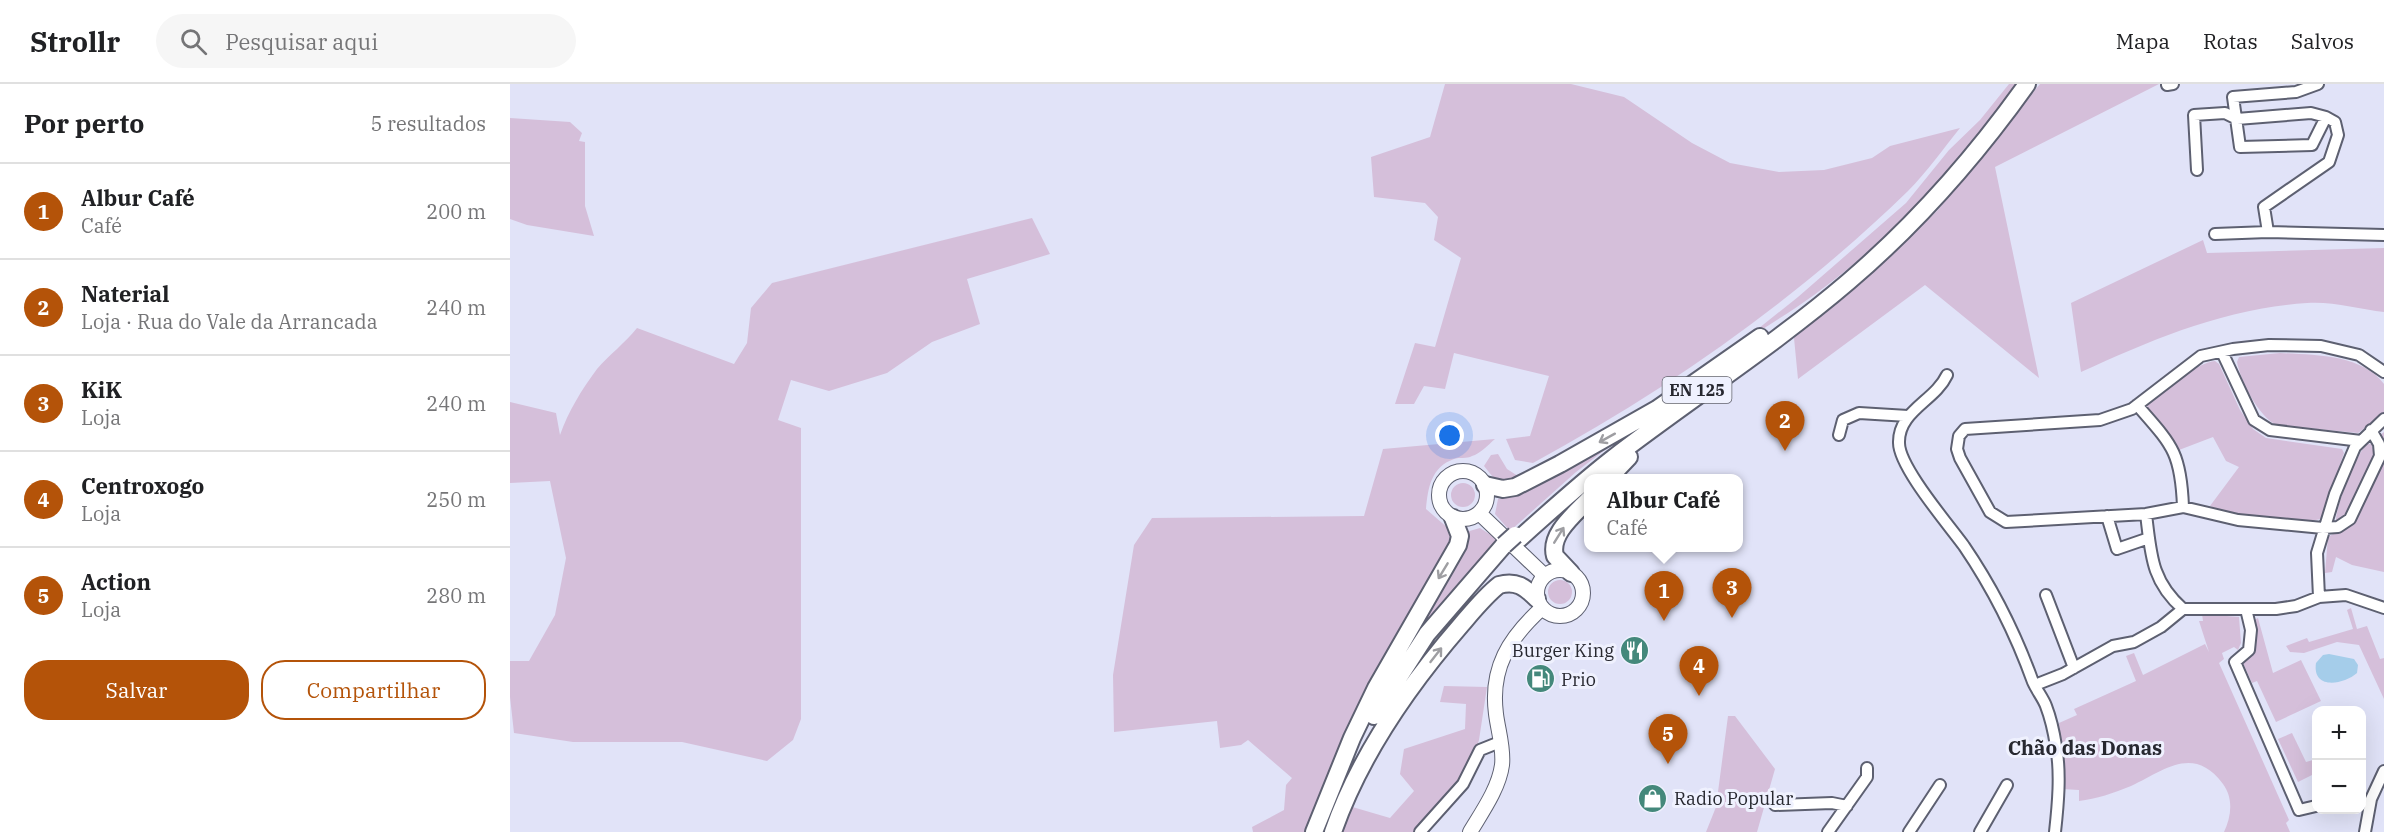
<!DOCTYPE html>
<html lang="pt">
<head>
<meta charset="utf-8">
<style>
  body { margin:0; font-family:"IBM Plex Serif",serif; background:#f6f6f6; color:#202124 }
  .controls { position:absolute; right:18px; bottom:18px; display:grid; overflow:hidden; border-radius:12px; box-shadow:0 6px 24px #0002 }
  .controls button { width:54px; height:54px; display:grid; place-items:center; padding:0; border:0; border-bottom:2px solid #e0e0e0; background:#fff; color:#202124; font:30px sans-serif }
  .you { position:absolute; left:940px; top:352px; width:21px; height:21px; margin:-15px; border:4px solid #fff; border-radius:50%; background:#1a73e8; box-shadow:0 0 0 9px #1a73e833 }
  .badge { display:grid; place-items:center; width:39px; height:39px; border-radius:50%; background:#b45309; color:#fff; font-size:20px; font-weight:700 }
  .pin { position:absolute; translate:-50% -50px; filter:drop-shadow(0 2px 3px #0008) }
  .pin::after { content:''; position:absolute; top:32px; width:21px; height:18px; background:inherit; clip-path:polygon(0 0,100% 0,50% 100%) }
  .popup { position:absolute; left:1074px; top:390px; width:159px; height:78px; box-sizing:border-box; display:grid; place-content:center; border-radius:12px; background:#fff; filter:drop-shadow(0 2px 4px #0005); font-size:20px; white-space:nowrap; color:#757577 }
  .popup b { font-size:22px; color:#202124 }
  .popup::after { content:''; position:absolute; left:50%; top:100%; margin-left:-12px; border:12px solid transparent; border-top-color:#fff }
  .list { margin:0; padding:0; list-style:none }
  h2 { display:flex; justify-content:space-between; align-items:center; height:78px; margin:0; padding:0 24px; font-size:26px }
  h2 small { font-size:20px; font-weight:400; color:#757577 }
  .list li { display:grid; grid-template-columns:39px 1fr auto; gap:18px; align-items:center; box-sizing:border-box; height:96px; padding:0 24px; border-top:2px solid #e0e0e0 }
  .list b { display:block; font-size:22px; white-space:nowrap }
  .list p { margin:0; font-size:20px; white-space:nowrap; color:#757577 }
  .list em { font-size:20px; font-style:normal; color:#757577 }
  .actions { display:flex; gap:12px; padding:18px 24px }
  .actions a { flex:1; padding:14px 0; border:2px solid #b45309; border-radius:24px; text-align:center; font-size:21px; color:#b45309 }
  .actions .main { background:#b45309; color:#fff }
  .icon { flex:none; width:33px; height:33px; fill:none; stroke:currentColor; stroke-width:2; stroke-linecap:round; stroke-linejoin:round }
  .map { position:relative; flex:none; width:1874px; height:748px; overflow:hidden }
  header { display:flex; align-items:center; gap:36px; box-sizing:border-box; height:84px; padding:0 30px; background:#fff; border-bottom:2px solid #e0e0e0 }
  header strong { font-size:28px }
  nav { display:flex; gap:33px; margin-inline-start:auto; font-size:21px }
  .search { width:420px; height:54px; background:#f6f6f6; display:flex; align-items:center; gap:15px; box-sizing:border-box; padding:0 21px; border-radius:33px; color:#757577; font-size:22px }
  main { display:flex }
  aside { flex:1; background:#fff }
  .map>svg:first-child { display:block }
  .green { fill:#d5bfda }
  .water { fill:#a5cdea }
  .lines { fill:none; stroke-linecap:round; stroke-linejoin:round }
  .minor-casing { stroke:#5d6071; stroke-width:14 }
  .tertiary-casing { stroke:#5d6071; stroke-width:16 }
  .primary-casing { stroke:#5d6071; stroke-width:20 }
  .minor { stroke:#fff; stroke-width:10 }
  .tertiary { stroke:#fff; stroke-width:14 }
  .primary { stroke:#fff; stroke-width:16 }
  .primary-bridge-casing { stroke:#5d6071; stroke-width:20; stroke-linecap:butt }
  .primary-bridge { stroke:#fff; stroke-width:16 }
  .oneway { stroke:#9e9ea2 }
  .labels { text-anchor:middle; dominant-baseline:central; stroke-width:6; stroke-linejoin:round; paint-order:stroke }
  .shield { fill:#eff1fe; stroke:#63646e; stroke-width:1.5 }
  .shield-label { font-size:16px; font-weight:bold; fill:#272830 }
  .poi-label { font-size:18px; fill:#272830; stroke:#eff1fe; text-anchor:start }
  .neighbourhood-label { font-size:20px; font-weight:bold; fill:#272830; stroke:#eff1fe }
</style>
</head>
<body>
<header>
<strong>Strollr</strong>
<div class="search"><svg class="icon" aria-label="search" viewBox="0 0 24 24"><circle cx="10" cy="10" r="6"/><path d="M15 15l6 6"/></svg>Pesquisar aqui</div>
<nav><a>Mapa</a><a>Rotas</a><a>Salvos</a></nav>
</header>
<main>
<aside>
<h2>Por perto<small>5 resultados</small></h2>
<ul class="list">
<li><span class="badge">1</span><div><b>Albur Café</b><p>Café</p></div><em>200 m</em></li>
<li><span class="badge">2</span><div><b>Naterial</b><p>Loja · Rua do Vale da Arrancada</p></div><em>240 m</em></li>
<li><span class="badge">3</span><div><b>KiK</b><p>Loja</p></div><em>240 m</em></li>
<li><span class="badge">4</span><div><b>Centroxogo</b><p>Loja</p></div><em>250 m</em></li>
<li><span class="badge">5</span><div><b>Action</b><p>Loja</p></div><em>280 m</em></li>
</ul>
<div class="actions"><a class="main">Salvar</a><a>Compartilhar</a></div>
</aside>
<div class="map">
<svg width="1874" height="748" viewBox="0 0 1874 748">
  <rect width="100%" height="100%" fill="#e1e3f8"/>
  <path class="green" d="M935,0H1061L1114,13L1182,59L1220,79L1269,88L1314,86L1362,74L1380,62L1450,44C1433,65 1417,88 1398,107C1287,215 1159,305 1023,379L1005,376L996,355L1020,352L1039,292L944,269L935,305L914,302L904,320H885L905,259L925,263L951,174L924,156L928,133L915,119L864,113L861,73L920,53Z
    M1499,0H1506C1459,76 1376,159 1304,211C1278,230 1250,246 1224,264L1288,213L1396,119L1439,66L1470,36Z
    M1530,0H1649L1485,83L1529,294L1415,201L1288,295L1284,254L1427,127Z
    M0,34L60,38L72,49L69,57L75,58V122L84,152L17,141L0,135Z
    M522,134L540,170L457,195L470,240L422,258L377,289L319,307L281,296L268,336L291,344V635L283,656L257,677L172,658H63L4,649L0,613V577H19L45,531L56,474L40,397L0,399V318L46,329L50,351C58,328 72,305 87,285C99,271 115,259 127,244L224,280L237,259L241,224L262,199Z
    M1693,156L1697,169L1874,164V228C1850,225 1821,217 1797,219C1716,224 1643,255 1571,288L1561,219Z
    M1770,269C1803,271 1852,270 1874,300V330L1848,349L1766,341C1748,331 1731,298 1727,278L1729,273Z
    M1705,277L1709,280L1730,326L1743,345L1756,354L1832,365L1834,369L1811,435C1784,442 1725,433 1700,422L1729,383L1716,377L1703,353L1669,366L1658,348L1636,323C1645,309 1688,278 1705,277Z
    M1122,345L1066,388L1000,447L985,430L988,415L1003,413Z
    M1874,348V488L1842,481L1826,473L1822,488L1815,489L1818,453L1828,447L1862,399L1870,351Z
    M985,355C978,361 970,370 962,372C957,375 949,373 944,375C921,383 918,404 916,425L939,445L941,457C890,552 831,645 798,748H743L742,743L774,726L776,701L782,694L738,656L731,661L710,664L707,637L604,648L603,591L624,461L642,434L854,432L873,365Z
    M1857,360H1862L1864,373L1837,432L1826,439C1824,426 1847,368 1857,360Z
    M988,370L997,385L1011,394L987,398L974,382L981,371Z
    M941 411a12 12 0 1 1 24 0a12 12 0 1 1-24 0Z
    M970,444L990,457L950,497L881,591L956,448Z
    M1038 508a12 12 0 1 1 24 0a12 12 0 1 1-24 0Z
    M1841,524L1847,545L1857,542L1870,575L1874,574V615L1849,561L1827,558L1794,569L1780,568L1776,562L1797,554L1799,558L1843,545L1837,526Z
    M1692,530L1729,533L1731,559L1728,566L1724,563L1712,569L1714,575L1709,579L1779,736L1776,739L1780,748H1714C1721,733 1724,715 1713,700C1683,660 1654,687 1621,702C1604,709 1586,715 1569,717V706L1552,705L1549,639L1567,631L1564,625L1626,597L1616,572L1624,569L1633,591L1695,560L1699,568L1689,537H1693Z
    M1748,534L1763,589L1791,576L1811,617L1766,638L1747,597L1742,599L1733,579L1744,568L1742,537Z
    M934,602L977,603L969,656L961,684L907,748H827L839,722L880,734L904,707L890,690L894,665L955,645L956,620L930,618Z
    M1218,632H1225L1265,685L1247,748H1196L1206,723Z
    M1782,649L1796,678L1803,676L1806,681V689L1788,698L1768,655Z"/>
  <path class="water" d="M1819,570L1844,575L1848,581L1847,589C1833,601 1802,606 1806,579L1813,571Z"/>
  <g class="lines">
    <defs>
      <path id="minor" d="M1657,1L1663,0
        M1687,86L1684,31L1715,29L1727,35L1801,29L1816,33L1802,61L1730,63L1723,13L1786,8L1808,0
        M1758,148L1874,151
        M1705,150L1758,148L1754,123L1819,78L1828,51L1825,38L1816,33
        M1712,268L1744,336L1760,346L1851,357
        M1437,291C1425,317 1388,327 1389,359C1389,383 1438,440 1454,462C1484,506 1505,548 1523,598C1527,607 1533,614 1536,622C1541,635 1544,649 1546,662C1551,689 1548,721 1545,748
        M1627,321C1662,361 1671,368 1673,423
        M1861,346L1869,360L1870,372L1840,435L1828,443L1813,444L1728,436L1673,423L1636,430L1496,438L1480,428L1450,374L1447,365L1449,352L1455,345L1590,336L1622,325L1691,272L1723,265L1759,261L1811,262L1849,271L1874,288
        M1329,351L1333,336L1349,329L1398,332
        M1636,430C1641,470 1641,497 1673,525
        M1597,432L1607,465L1639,454
        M1536,511L1564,584
        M1809,513L1807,469L1825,410L1845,363L1874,335
        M1736,525L1741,546L1739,566L1725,578L1789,726L1806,722
        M1525,601L1553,590L1603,562L1624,558L1651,543L1673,525H1766L1786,522L1809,513L1836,511L1874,524
        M1265,721L1322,719L1337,722
        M910,748L953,700L970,666L990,658
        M1318,748L1357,693V684
        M1399,748L1430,701
        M1470,748L1497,701
        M1855,748L1861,715L1874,687"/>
      <path id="tertiary" d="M929 411a24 24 0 1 1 48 0a24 24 0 1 1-48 0Z
        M969,429L1034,491
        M1027 509a23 23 0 1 1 46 0a23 23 0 1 1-46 0Z
        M960,748C972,728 989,704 992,681C994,665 988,646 986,630C980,584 999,554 1032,524"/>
      <path id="primary" d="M1099,394L1119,373
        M975,401L993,405L1005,403L1050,380L1147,325L1250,253
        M1009,455C1039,428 1070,400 1102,375C1180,315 1263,262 1338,198C1406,140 1465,73 1517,0
        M1061,489L1045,472C1039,450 1065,430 1079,415
        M864,632L917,550L994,461
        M804,748L842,654L866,604L948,461L950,452L943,434
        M823,748C849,673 899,601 951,541C963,527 975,512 989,501C1006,496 1015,503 1027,515"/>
    </defs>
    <use href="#minor" class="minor-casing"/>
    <use href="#tertiary" class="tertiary-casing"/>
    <use href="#primary" class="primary-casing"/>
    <use href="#minor" class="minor"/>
    <use href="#tertiary" class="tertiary"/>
    <use href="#primary" class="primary"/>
    <defs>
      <path id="primary-bridge" d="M994,461L1005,451"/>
    </defs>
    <use href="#primary-bridge" class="primary-bridge-casing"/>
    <use href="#primary-bridge" class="primary-bridge"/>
  </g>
  <defs><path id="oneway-shaft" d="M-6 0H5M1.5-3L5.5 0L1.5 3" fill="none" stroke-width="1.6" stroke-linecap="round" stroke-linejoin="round" transform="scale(1.5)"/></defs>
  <g class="oneway">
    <use href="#oneway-shaft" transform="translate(1097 354) rotate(151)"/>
    <use href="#oneway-shaft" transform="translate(1049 451) rotate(-58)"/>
    <use href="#oneway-shaft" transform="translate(933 487) rotate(121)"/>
    <use href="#oneway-shaft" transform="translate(926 571) rotate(-52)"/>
  </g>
  <defs>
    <symbol id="restaurant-disc" viewBox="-11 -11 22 22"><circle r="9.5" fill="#44887b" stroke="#eff1fe"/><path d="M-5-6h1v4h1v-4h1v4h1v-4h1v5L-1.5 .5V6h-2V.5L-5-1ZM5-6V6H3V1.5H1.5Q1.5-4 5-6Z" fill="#fff"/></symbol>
    <symbol id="fuel-disc" viewBox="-11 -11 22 22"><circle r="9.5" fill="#44887b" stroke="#eff1fe"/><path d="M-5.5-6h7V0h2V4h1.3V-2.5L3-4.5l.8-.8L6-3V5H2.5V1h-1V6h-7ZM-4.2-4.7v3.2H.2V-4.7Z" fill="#fff"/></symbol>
    <symbol id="shop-disc" viewBox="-11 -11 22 22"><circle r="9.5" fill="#44887b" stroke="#eff1fe"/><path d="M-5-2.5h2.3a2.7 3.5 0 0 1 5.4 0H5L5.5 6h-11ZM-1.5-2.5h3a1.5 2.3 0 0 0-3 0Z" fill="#fff"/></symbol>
  </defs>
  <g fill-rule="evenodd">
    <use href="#restaurant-disc" x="1108" y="550" width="33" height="33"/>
    <use href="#fuel-disc" x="1014" y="578" width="33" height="33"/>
    <use href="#shop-disc" x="1126" y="698" width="33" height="33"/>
  </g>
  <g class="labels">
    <rect class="shield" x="1152.5" y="293" width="69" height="26" rx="4.5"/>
    <g class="shield-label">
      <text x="1187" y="306">EN 125</text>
    </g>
    <g class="poi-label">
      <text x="1104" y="566" text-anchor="end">Burger King</text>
      <text x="1051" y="595">Prio</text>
      <text x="1164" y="714">Radio Popular</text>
    </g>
    <g class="neighbourhood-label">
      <text x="1575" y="663">Chão das Donas</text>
    </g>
  </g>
</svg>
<div class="controls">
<button>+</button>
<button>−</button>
</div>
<div class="you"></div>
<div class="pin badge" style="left:1154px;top:537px">1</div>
<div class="popup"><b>Albur Café</b>Café</div>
<div class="pin badge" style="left:1275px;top:367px">2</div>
<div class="pin badge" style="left:1222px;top:534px">3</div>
<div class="pin badge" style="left:1189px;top:612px">4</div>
<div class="pin badge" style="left:1158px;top:680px">5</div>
</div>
</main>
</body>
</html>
